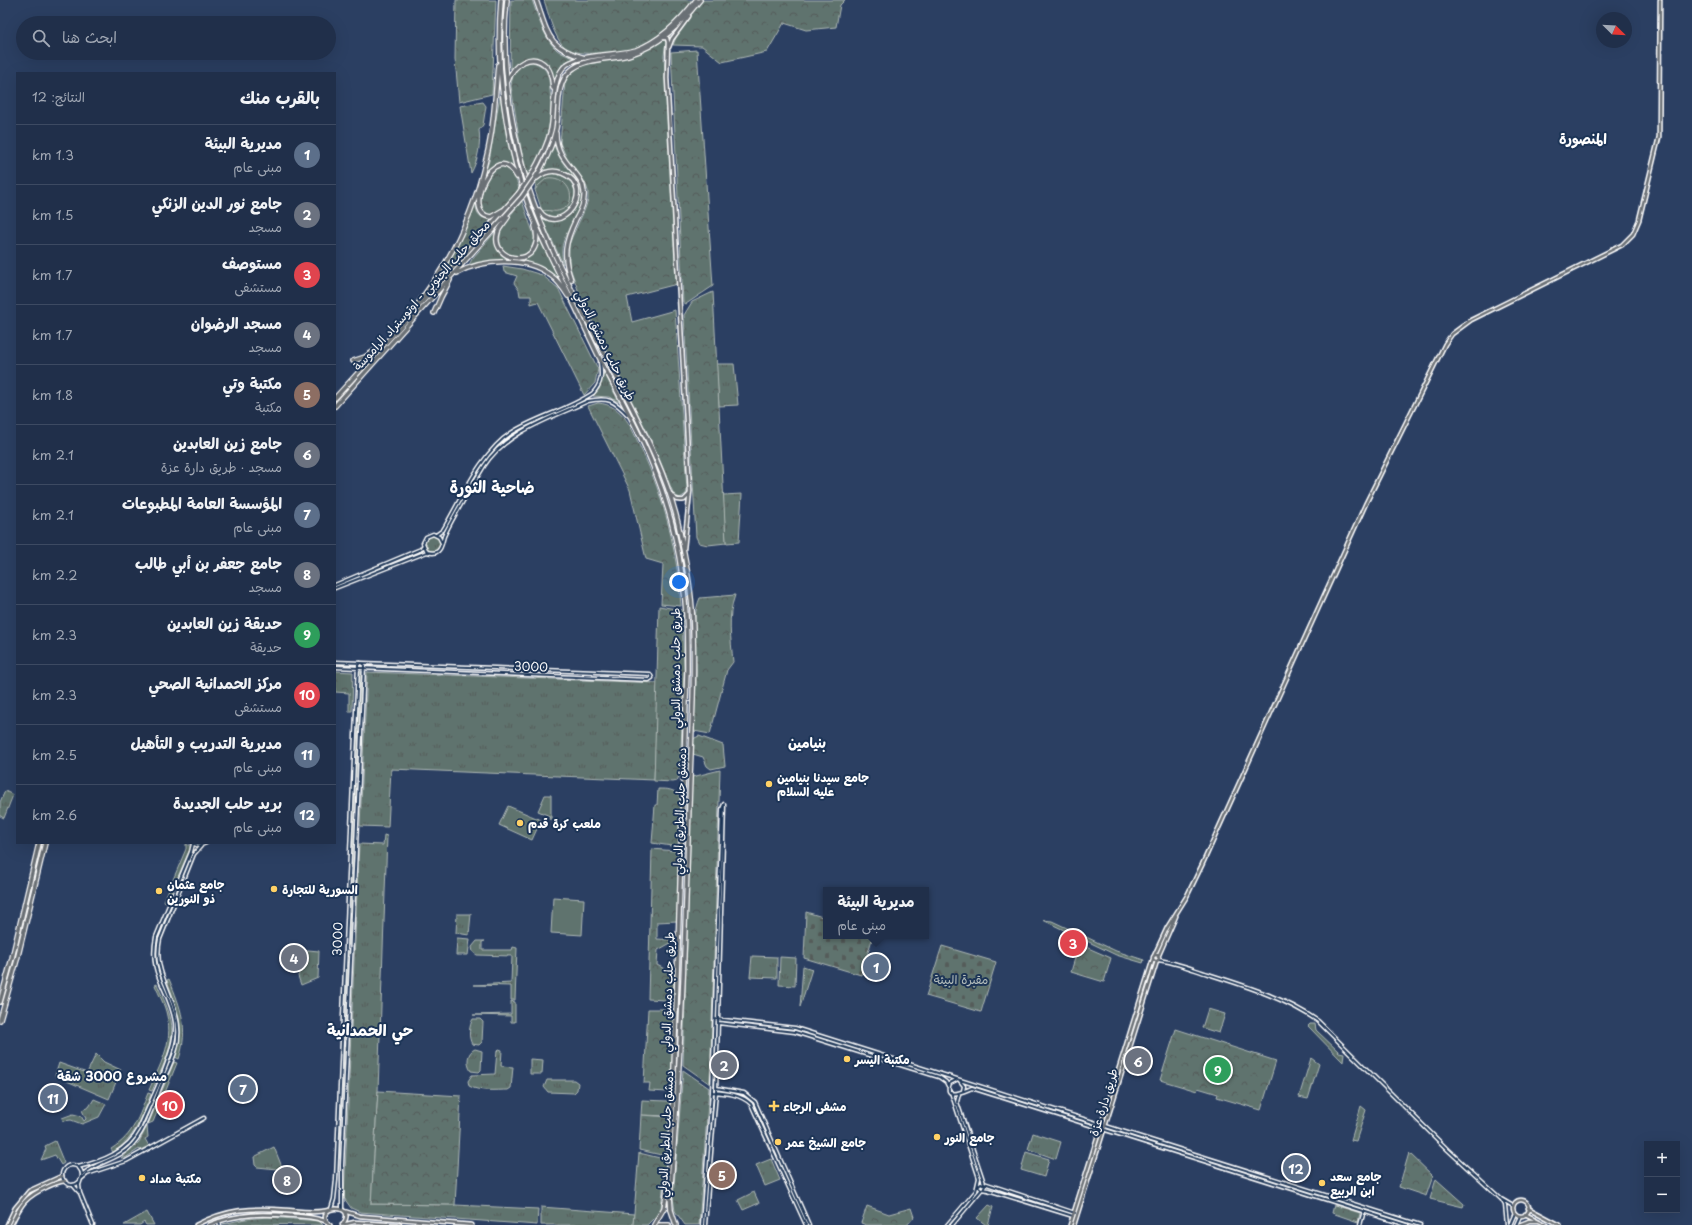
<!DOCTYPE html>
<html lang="ar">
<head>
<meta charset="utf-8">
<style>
  body { margin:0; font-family:"Playpen Sans","Playpen Sans Arabic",sans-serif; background:#2d3b54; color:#f1f3f6; direction:rtl }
  .controls { position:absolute; right:12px; bottom:12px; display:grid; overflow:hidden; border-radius:0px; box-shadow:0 4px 16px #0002 }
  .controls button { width:36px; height:36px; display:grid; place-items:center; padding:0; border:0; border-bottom:1px solid #3d4a62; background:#202f4a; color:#f1f3f6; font:20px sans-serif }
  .compass { position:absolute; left:1596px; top:12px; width:36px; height:36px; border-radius:50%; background:#202f4a; box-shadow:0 4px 16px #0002; rotate:114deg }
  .you { position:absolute; left:679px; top:582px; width:14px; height:14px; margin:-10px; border:3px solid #fff; border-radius:50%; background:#1a73e8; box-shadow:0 0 0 6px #1a73e833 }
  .badge { display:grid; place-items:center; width:26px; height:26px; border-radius:50%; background:#ffd166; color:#fff; font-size:13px; font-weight:700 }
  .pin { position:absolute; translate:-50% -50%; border:2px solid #fff; box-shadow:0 1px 4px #0006 }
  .popup { position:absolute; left:823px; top:887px; width:106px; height:52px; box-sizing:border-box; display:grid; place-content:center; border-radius:0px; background:#202f4a; filter:drop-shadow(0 1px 3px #0005); font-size:13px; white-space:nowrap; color:#a2a9b5 }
  .popup b { font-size:15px; color:#f1f3f6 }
  .popup::after { content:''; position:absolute; left:50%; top:100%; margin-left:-8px; border:8px solid transparent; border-top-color:#202f4a }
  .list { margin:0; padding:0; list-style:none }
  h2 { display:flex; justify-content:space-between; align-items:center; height:52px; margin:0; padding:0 16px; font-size:17px }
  h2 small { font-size:13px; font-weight:400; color:#a2a9b5 }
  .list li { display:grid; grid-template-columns:26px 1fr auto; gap:12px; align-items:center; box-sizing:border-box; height:60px; padding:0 16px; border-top:1px solid #3d4a62 }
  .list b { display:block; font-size:15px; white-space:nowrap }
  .list p { margin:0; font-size:13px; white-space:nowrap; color:#a2a9b5 }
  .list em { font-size:13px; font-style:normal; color:#a2a9b5 }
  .icon { flex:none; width:22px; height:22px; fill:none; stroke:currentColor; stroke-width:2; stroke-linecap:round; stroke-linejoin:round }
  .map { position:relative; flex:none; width:1692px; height:1225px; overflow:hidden; direction:ltr }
  .search { position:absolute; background:#202f4a; box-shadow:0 4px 16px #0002; left:16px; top:16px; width:320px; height:44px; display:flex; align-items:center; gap:10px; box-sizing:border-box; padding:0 14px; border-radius:22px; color:#a2a9b5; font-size:15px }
  .panel { position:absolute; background:#202f4a; box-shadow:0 4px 16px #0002; left:16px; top:72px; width:320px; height:772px; border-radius:0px; direction:rtl }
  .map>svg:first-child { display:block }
  .grass { fill:url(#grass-tufts); stroke:#afb9b6 }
  .forest { fill:url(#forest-crowns); stroke:#afb9b6 }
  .cemetery { fill:url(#cemetery-stones); stroke:#afb9b6 }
  .garden { fill:#5f736e; stroke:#afb9b6 }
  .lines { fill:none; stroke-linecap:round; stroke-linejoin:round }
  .minor-casing { stroke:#fff; stroke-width:5 }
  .major-casing { stroke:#fff; stroke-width:5.5 }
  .highway-casing { stroke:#fff; stroke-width:6 }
  .minor { stroke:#1d3557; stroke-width:2 }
  .major { stroke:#6b6f75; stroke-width:2.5 }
  .highway { stroke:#6b6f75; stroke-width:3.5 }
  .highway-bridge-casing { stroke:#fff; stroke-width:6; stroke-linecap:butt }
  .highway-bridge { stroke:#6b6f75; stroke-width:3.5 }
  .poi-dot { fill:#ffd166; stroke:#1d3557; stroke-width:1.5 }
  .labels { text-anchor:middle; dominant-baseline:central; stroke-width:4; stroke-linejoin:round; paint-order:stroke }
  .street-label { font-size:12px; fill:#fff; stroke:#1d3557 }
  .poi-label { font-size:12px; font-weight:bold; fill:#fff; stroke:#1d3557; text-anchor:start }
  .park-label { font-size:12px; fill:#b7c0be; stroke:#1d3557 }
  .neighbourhood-label { font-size:13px; font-weight:bold; fill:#fff; stroke:#1d3557 }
  .quarter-label { font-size:14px; font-weight:bold; fill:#fff; stroke:#1d3557 }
  .district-label { font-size:16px; font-weight:bold; fill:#fff; stroke:#1d3557 }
</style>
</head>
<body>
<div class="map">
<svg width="1692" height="1225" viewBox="0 0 1692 1225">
  <defs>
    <pattern id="grass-tufts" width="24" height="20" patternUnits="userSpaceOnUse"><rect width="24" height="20" fill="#5f736e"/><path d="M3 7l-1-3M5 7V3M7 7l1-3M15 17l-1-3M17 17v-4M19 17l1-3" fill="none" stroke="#545c5a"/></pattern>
    <pattern id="forest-crowns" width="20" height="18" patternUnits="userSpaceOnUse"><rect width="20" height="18" fill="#5f736e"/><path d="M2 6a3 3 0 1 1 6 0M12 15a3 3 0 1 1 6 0" fill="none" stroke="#545c5a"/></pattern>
    <pattern id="cemetery-stones" width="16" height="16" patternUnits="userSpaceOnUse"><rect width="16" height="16" fill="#5f736e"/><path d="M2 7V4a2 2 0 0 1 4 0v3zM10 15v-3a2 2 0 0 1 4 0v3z" fill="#545c5a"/></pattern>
  </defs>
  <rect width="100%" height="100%" fill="#2b3f62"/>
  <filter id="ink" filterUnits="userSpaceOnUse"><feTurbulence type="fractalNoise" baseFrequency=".025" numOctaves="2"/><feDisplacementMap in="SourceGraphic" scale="8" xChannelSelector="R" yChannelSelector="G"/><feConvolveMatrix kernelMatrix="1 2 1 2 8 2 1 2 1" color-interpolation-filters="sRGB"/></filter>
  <g filter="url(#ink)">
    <path class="grass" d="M554,145C557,152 559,158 564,164C570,172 580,178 582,189C586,208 568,225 563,243C561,250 562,257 563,264L542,219C586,234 595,162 543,170Z
      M551,173C596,178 568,234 542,211L547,209L551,211L538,186L535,190L536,182L545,174Z
      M497,230C496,237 495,242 498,249C503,260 521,264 530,256C535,252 538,246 540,240L561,283C556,279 552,274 547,270C527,257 491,260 469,265L472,259Z
      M716,364H734L738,405L719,406Z
      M604,372L619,402L609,397L593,396L599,389Z
      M742,494L739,542L726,543L723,495Z
      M424 544a8 8 0 1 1 16 0a8 8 0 1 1-16 0Z
      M360,671H361L357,777H356Z
      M367,672L658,683L654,780L391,769L388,827L360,826Z
      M356,783L349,945H348L355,784Z
      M5,791L13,795L4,818L0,816V802Z
      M545,795H551V820L549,819L550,816L538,811Z
      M384,835L387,836L378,1091L371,1204L455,1205L538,1209L537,1225L360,1212L351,1208L344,1198L359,844L383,845Z
      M457,914H471L469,935L456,933Z
      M457,938L470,939L468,955H456Z
      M477,941H485L482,942V950H512L513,947L517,948L515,1000H511V986L474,985L511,983L512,956L477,955L473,952L472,947Z
      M348,951H349L339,1159L338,1158Z
      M752,956L777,957V978L750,977Z
      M780,957L796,958L795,986L779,985Z
      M803,966L812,969L800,1007Z
      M169,979C181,1008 189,1028 179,1059L175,1057C186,1027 177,1009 167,980Z
      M511,1001L515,1002V1022H511V1016L473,1015L511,1014Z
      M1208,1009L1225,1014L1219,1033L1202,1028Z
      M473,1019H480L483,1022L482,1042L479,1045L472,1044C468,1038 469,1025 473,1019Z
      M1310,1024H1315L1316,1030L1339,1052L1344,1053L1343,1062L1308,1026Z
      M475,1049L482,1051L481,1070L479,1072L471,1071C466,1064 467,1052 475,1049Z
      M499,1049L502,1050L501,1066L513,1067L511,1088L508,1090C497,1090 479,1092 469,1086L468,1081L472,1075L495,1074L497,1051Z
      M96,1054L104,1062L121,1070L109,1099L55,1076L59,1063L87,1073Z
      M530,1059L543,1060L542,1074H530Z
      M174,1062L177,1063L153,1122L148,1124Z
      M547,1080H574L578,1083L577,1090L574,1093L548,1092L544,1087Z
      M94,1099L106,1104L99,1117L82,1124L71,1120L63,1121L62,1118L73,1114L81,1116L84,1121L86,1119L82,1110L89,1107Z
      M642,1100L667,1101L671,1104L670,1116L641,1115Z
      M1033,1133L1061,1142L1056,1159L1028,1149Z
      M55,1141L64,1163L61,1165L55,1155L41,1160L46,1149L45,1146Z
      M274,1147L282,1167L277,1169L257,1167L255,1165L254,1157Z
      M771,1159L780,1180L765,1186L756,1165Z
      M754,1192L759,1203L743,1210L738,1200Z
      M989,1205L993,1207L988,1225H986L977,1218Z
      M541,1207L634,1214L633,1225H541Z"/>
    <path class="forest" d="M456,0H496L492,94L459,102L455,59Z
      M511,0H532C538,16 544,39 557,50C562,54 569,56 574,58L563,63L554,80L549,66C532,55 525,56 510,69Z
      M544,0H694C680,19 660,37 639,47C626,52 610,53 597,53C586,54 574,53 565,47C554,39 548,12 544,0Z
      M702,0H845L840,5L836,27L806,30L784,23L767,52L722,62L702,46L673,45L677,35Z
      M671,34L665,47L664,56L677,284L627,297L632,322L675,310L687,490L686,494L680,498L674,495L654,446L581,298L569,265V245L572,237L585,209L588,200V191L585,182L568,161L560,143L565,82L571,73L583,65L633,56L653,47Z
      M697,50L713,286L686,304L683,302L671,52Z
      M532,62C548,66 549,76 550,90C554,122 545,150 528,176L521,150L511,86C512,73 519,63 532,62Z
      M500,95L507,140L514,168C493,155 483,174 479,192C478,198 475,205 477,211C479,217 485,219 491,220L429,290L471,212L489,161Z
      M483,102L486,106L483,125L479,130C481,143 478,161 471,173L460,106Z
      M503,166C513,169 517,181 519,189C514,195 499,214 492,215C471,219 483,168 503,166Z
      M547,178C570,175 579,204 561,210C554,213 548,209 542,211L535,190L538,186Z
      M522,201L535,238L531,249L521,257C517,256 512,256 508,254C505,253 503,250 502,248C493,231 513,213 522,201Z
      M503,266L522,269L542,275L558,288L598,369L595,383L584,395L538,302L531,304V296H520L519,290L514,283L517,276L504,272Z
      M713,292L726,543L708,545L699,543L696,537L684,315L692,302Z
      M598,403C624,405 632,429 641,449C665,499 677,551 681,606L661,604L663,564L646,559L630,490L588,406Z
      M735,595C727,617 731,639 733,662L727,670L710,734L694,731C694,712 696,692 696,672C696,649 690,621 700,598Z
      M659,606L682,610L684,671L680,774L677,781L673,782L654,781Z
      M335,671L353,672L352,711H349V693L335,692Z
      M699,736L723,745L725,766L711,769L707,766L703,757L693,754V739Z
      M720,770L710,1084L683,1065L692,777Z
      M658,789C667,789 675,789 680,797L678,847L652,843L655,805H657Z
      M186,844L190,846V849L167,902L164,901L186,849Z
      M652,849L676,851L678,855L677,921L657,922V939L676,940L658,950L657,965L674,974L673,998L665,1000L648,999Z
      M1043,920L1052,921L1116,951L1144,960L1143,963L1116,955Z
      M1079,944L1111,958L1104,982L1071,972Z
      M308,950L319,951L318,978L301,985L298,976Z
      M157,984C161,994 167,1005 170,1016C177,1042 162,1067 152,1091L149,1090C159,1067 174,1042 167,1016C165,1005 159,995 155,985Z
      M648,1009H667L671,1011L674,1017L671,1091L668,1092L649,1091L650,1083H644Z
      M1176,1029L1276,1061L1261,1110L1217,1097L1218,1094L1198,1088L1197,1091L1160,1080Z
      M1311,1058L1319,1064L1308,1099L1299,1097Z
      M683,1070L709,1088L699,1225H685L675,1211L673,1198Z
      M378,1091L461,1096L455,1205L371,1204Z
      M148,1093L151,1094C142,1117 135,1139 113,1152L111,1149C134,1135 139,1116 148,1093Z
      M1361,1106L1366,1110L1356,1141L1351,1140Z
      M641,1115L670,1117L668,1151L666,1156L639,1150Z
      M147,1126L148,1137L145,1139L149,1146L140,1150L139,1149L125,1158H121L139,1142Z
      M1026,1152L1049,1159L1044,1177L1021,1170Z
      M639,1153L664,1159L666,1162L661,1208L656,1216L647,1225H633Z
      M1409,1153L1433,1176L1426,1196L1399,1187Z
      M1436,1179L1464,1204L1463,1207L1430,1199Z
      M1334,1205L1360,1213L1358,1222L1332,1213Z
      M867,1206L889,1214L911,1208L914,1217L907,1225H866L861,1223Z
      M147,1212L154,1225H146L144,1222L140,1225H124Z
      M268,1217L319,1221L323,1225L223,1224L245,1219Z"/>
    <path class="cemetery" d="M806,912L826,918V936H873L861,975L804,958Z
      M942,946L996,962L981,1012L926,996Z"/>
    <path class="garden" d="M508,806L541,820L532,840L499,825Z
      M553,897L584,899L582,935L551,933Z"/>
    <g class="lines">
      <defs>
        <path id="minor" d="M436,535L443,530C461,500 481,452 511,433C536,417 568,410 593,393C602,383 602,375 600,362
          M442,543L439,537L433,534L426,537L423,543L427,552C431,553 435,554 438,551C443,547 442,539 445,534C456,511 471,488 484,466C505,432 553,417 588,401C608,397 614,400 628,415
          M335,585L421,549L423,546
          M335,588L427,552
          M335,662L650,674L652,678L649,680L335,667
          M192,843L199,846L206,843
          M1158,960C1175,962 1192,969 1208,974C1246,986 1285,998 1318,1021L1448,1150L1501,1199L1513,1206
          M715,1019L795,1028L1420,1225
          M718,1023L795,1032L939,1077L946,1082L948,1086
          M956,1080L950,1083C943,1102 966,1090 972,1088L1407,1225
          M960,1081L964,1086L963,1091
          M716,1088L744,1093L755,1102L809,1225
          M712,1092C726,1093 741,1094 751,1104L806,1225
          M959,1094L957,1102L984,1183L1075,1213
          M62 1175a10 10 0 1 1 20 0a10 10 0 1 1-20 0Z
          M78,1167C103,1161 127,1152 139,1129C150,1102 178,1049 175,1022C170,988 148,977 156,937L191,852L193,844
          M82,1175C95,1162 115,1161 129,1148C146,1132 153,1104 162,1083C167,1072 173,1060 176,1049C179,1038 179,1026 176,1015C170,987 153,970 160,939L194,854L201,846
          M73,1185L80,1193L93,1225
          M983,1189L985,1185L981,1183L978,1186L981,1189L988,1190L1073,1216
          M80,1193L79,1185L81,1179L87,1174L126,1161L204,1118
          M1502,1200L1505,1205L1507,1225
          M331,1209L334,1199L336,1180L358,665L360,663
          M342,1209V1165L364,665L361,663
          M219,1221L220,1225
          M702,1225L712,1092L722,809L724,804
          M705,1225L716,1092L724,805
          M947,1225L976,1191L979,1178L951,1092
          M952,1225L982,1189
          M1360,1225L1364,1211
          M1510,1225L1515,1213
          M1516,1225L1520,1216"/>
        <path id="major" d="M664,38H667L668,42L667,78L690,491L684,548
          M669,47L672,39L689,16
          M671,494C674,500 678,501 684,500L689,495
          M1153 958a3 3 0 1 1 6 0a3 3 0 1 1-6 0Z
          M1154,956L1167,928L1187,896L1202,865L1366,503L1445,344L1452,334L1471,320L1622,245L1633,234L1639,220L1659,137L1660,0
          M1158,957L1176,916
          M1513 1208a8 8 0 1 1 16 0a8 8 0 1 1-16 0Z
          M1528,1208L1560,1225
          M344,1211L360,1216L472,1225
          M1525,1214L1547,1225
          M7,1225L15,1208L29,1191L62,1176
          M11,1225C21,1204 25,1197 47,1187C53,1184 58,1182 65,1181
          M196,1225C226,1209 252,1207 286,1210C300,1211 315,1214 329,1210
          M209,1225C239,1212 266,1214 297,1216C307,1217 318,1217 327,1222
          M330,1225C310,1206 359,1201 343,1224
          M342,1225L355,1222L400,1225
          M1070,1225L1153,959
          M1074,1225L1157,961
          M1519,1225L1529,1221H1538"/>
        <path id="highway" d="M501,0C496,62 503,123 521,183C531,218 548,251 564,284C577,309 588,335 601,361C619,395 639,430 653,466C667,501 677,538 682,576C687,607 687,639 687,671L673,1098L666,1196L664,1208L654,1225
          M507,0C501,57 509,117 524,172C543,242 585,315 618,380C641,426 666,472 678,523C684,551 690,580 692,608C696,674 691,741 689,806C685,936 681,1066 670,1196L671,1210L676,1225
          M536,0C548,33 547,48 585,58
          M508,81C513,65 532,50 547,67C552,72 552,81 553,88
          M556,133C556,164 583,171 584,192C585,202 581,210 576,219C565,242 562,255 571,280
          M530,177C539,162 547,147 551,130C555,111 551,83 563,68C575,53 617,56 636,50C660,41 681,20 696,0
          M537,178C544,172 552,169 562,173C600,188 558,240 539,210
          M533,181C544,165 552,148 556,129C560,110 555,85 570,71C585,57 610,60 628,55C658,47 681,24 700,0
          M503,210L491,217C460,215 495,134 517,177
          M508,217C505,222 500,227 498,232C488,264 547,271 535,226
          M457,273C483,259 525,256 550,275C558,280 563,288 568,296
          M417,308L518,194
          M434,313L441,297L450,280
          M410,316C419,302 429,288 438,275C460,241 477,199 486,159C494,128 495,97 498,65
          M353,361L365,357L379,348
          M335,398L412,314
          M335,406L522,197
          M0,1002L12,958L39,843
          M0,1020L17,960L45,843
          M659,1225H669"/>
      </defs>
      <use href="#minor" class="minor-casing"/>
      <use href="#major" class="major-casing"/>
      <use href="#highway" class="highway-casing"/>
      <use href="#minor" class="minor"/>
      <use href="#major" class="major"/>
      <use href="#highway" class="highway"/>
      <defs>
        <path id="highway-bridge" d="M518,194L530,177
          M522,197L533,181"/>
      </defs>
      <use href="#highway-bridge" class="highway-bridge-casing"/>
      <use href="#highway-bridge" class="highway-bridge"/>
    </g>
  </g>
  <g class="poi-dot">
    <circle cx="769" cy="784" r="4"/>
    <circle cx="520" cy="823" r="4"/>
    <circle cx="274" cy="889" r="4"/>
    <circle cx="159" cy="891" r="4"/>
    <circle cx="847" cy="1059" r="4"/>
    <path d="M772 1100h4v4h4v4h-4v4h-4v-4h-4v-4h4z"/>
    <circle cx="937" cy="1137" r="4"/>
    <circle cx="778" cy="1142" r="4"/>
    <circle cx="142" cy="1178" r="4"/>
    <circle cx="1322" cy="1183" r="4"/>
  </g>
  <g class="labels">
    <g class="street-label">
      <text transform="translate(421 295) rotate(-48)">محلق حلب الجنوبي - اوتوستراد الراموسة</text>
      <text transform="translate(606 345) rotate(64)">طريق حلب دمشق الدولي</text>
      <text transform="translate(531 666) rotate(2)">3000</text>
      <text transform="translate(675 668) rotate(-90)">طريق حلب دمشق الدولي</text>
      <text transform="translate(679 811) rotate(-88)">دمشق حلب الطريق الدولي</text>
      <text transform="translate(337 939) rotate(-88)">3000</text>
      <text transform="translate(667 992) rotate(-88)">طريق حلب دمشق الدولي</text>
      <text transform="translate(1103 1102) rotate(-73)">طريق دارة عزة</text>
      <text transform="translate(665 1134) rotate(-87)">دمشق حلب الطريق الدولي</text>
    </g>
    <g class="poi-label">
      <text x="777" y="777">جامع سيدنا بنيامين<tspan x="777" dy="14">عليه السلام</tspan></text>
      <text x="528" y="823">ملعب كرة قدم</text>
      <text x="167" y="884">جامع عثمان<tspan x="167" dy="14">ذو النورين</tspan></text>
      <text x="282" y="889">السورية للتجارة</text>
      <text x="855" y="1059">مكتبة اليسر</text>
      <text x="783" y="1106">مشفى الرجاء</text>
      <text x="945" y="1137">جامع النور</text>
      <text x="786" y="1142">جامع الشيخ عمر</text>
      <text x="1330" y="1176">جامع سعد<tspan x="1330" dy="14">ابن الربيع</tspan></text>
      <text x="150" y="1178">مكتبة مداد</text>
    </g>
    <g class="park-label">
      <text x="961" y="979">مقبرة البيئة</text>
    </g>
    <g class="neighbourhood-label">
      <text x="112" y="1075">مشروع 3000 شقة</text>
    </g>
    <g class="quarter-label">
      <text x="1583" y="138">المنصورة</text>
      <text x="807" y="742">بنيامين</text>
    </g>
    <g class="district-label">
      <text x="492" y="486">ضاحية الثورة</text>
      <text x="370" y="1029">حي الحمدانية</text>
    </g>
  </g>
</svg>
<div class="controls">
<button>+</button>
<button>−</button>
</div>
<svg class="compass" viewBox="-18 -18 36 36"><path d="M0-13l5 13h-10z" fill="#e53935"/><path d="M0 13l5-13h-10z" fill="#a2a9b5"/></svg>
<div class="you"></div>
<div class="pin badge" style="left:876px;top:967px;background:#5c6f8a">1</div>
<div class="popup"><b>مديرية البيئة</b>مبنى عام</div>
<div class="pin badge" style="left:724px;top:1065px;background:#6b7280">2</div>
<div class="pin badge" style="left:1073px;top:943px;background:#e0444e">3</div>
<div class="pin badge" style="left:294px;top:958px;background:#6b7280">4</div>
<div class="pin badge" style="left:722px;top:1175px;background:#8d6e63">5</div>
<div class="pin badge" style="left:1138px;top:1061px;background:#6b7280">6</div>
<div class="pin badge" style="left:243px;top:1089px;background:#5c6f8a">7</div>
<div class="pin badge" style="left:287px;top:1180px;background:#6b7280">8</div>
<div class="pin badge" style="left:1218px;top:1070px;background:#2e9e5b">9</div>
<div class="pin badge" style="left:170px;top:1105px;background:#e0444e">10</div>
<div class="pin badge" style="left:53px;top:1098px;background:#5c6f8a">11</div>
<div class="pin badge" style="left:1296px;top:1168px;background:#5c6f8a">12</div>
<div class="search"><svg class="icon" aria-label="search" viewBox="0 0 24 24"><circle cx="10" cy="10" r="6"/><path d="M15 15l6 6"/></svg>ابحث هنا</div>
<section class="panel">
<h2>بالقرب منك<small>النتائج: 12</small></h2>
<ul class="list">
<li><span class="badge" style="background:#5c6f8a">1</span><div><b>مديرية البيئة</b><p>مبنى عام</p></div><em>1.3 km</em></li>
<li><span class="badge" style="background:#6b7280">2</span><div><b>جامع نور الدين الزنكي</b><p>مسجد</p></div><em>1.5 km</em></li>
<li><span class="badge" style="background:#e0444e">3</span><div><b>مستوصف</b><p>مستشفى</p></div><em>1.7 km</em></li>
<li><span class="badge" style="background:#6b7280">4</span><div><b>مسجد الرضوان</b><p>مسجد</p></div><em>1.7 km</em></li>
<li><span class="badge" style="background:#8d6e63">5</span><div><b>مكتبة وتي</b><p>مكتبة</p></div><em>1.8 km</em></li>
<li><span class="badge" style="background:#6b7280">6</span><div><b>جامع زين العابدين</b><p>مسجد · طريق دارة عزة</p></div><em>2.1 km</em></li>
<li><span class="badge" style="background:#5c6f8a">7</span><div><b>المؤسسة العامة المطبوعات</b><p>مبنى عام</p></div><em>2.1 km</em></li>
<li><span class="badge" style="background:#6b7280">8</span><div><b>جامع جعفر بن أبي طالب</b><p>مسجد</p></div><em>2.2 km</em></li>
<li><span class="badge" style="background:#2e9e5b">9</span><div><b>حديقة زين العابدين</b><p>حديقة</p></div><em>2.3 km</em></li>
<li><span class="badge" style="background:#e0444e">10</span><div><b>مركز الحمدانية الصحي</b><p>مستشفى</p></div><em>2.3 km</em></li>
<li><span class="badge" style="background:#5c6f8a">11</span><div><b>مديرية التدريب و التأهيل</b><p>مبنى عام</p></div><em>2.5 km</em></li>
<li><span class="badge" style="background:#5c6f8a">12</span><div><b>بريد حلب الجديدة</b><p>مبنى عام</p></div><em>2.6 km</em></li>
</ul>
</section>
</div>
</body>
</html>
